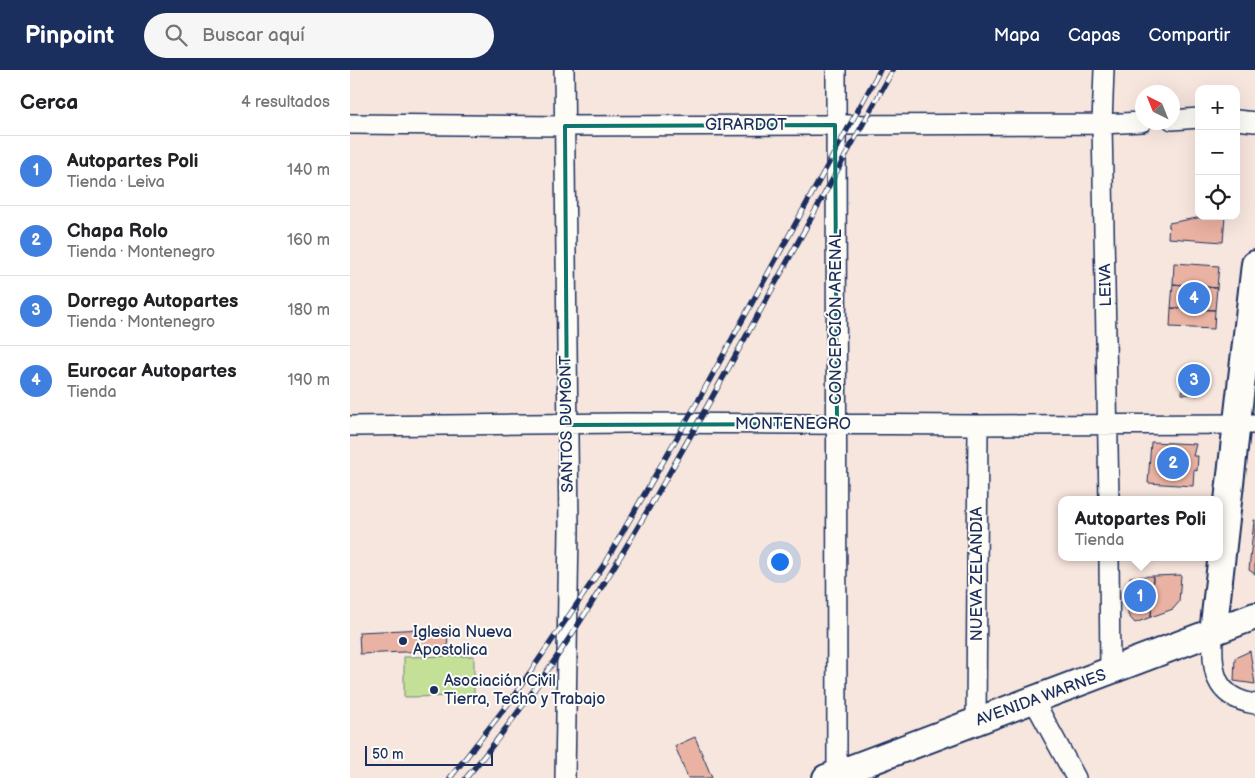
<!DOCTYPE html>
<html lang="es">
<head>
<meta charset="utf-8">
<style>
  body { margin:0; font-family:"Balsamiq Sans",sans-serif; background:#f6f6f6; color:#202124 }
  .controls { position:absolute; right:15px; top:15px; display:grid; overflow:hidden; border-radius:10px; box-shadow:0 5px 20px #0002 }
  .controls button { width:45px; height:45px; display:grid; place-items:center; padding:0; border:0; border-bottom:1px solid #e0e0e0; background:#fff; color:#202124; font:25px sans-serif }
  .compass { position:absolute; left:785px; top:15px; width:45px; height:45px; border-radius:50%; background:#fff; box-shadow:0 5px 20px #0002; rotate:317deg }
  .scale { position:absolute; left:15px; bottom:12px; width:128px; box-sizing:border-box; padding-left:5px; border:2px solid #1b2f5e; border-top:0; font-size:14px; line-height:18px; white-space:nowrap; color:#1b2f5e; -webkit-text-stroke:4px #fdfcf7; paint-order:stroke }
  .you { position:absolute; left:429px; top:491px; width:18px; height:18px; margin:-12px; border:4px solid #fff; border-radius:50%; background:#1a73e8; box-shadow:0 0 0 8px #1a73e833 }
  .badge { display:grid; place-items:center; width:32px; height:32px; border-radius:50%; background:#1b2f5e; color:#fff; font-size:16px; font-weight:700 }
  .pin { position:absolute; translate:-50% -50%; border:2px solid #fff; box-shadow:0 1px 5px #0006 }
  .popup { position:absolute; left:708px; top:426px; width:165px; height:65px; box-sizing:border-box; display:grid; place-content:center; border-radius:10px; background:#fff; filter:drop-shadow(0 1px 4px #0005); font-size:16px; white-space:nowrap; color:#757577 }
  .popup b { font-size:19px; color:#202124 }
  .popup::after { content:''; position:absolute; left:50%; top:100%; margin-left:-10px; border:10px solid transparent; border-top-color:#fff }
  .list { margin:0; padding:0; list-style:none }
  h2 { display:flex; justify-content:space-between; align-items:center; height:65px; margin:0; padding:0 20px; font-size:21px }
  h2 small { font-size:16px; font-weight:400; color:#757577 }
  .list li { display:grid; grid-template-columns:32px 1fr auto; gap:15px; align-items:center; box-sizing:border-box; height:70px; padding:0 20px; border-top:1px solid #e0e0e0 }
  .list b { display:block; font-size:19px; white-space:nowrap }
  .list p { margin:0; font-size:16px; white-space:nowrap; color:#757577 }
  .list em { font-size:16px; font-style:normal; color:#757577 }
  .icon { flex:none; width:28px; height:28px; fill:none; stroke:currentColor; stroke-width:2; stroke-linecap:round; stroke-linejoin:round }
  .map { position:relative; flex:none; width:905px; height:708px; overflow:hidden }
  header { display:flex; align-items:center; gap:30px; box-sizing:border-box; height:70px; padding:0 25px; background:#1b2f5e; color:#fff }
  header strong { font-size:24px }
  nav { display:flex; gap:28px; margin-inline-start:auto; font-size:18px }
  .search { width:350px; height:45px; background:#f6f6f6; display:flex; align-items:center; gap:12px; box-sizing:border-box; padding:0 18px; border-radius:28px; color:#757577; font-size:19px }
  main { display:flex }
  aside { flex:1; background:#fff }
  .map>svg:first-child { display:block }
  .green { fill:#c4df96; stroke:#70877a }
  .building { fill:#eab2a2; stroke:#1b2f5e }
  .lines { fill:none; stroke-linecap:round; stroke-linejoin:round }
  .minor-casing { stroke:#1b2f5e; stroke-width:22 }
  .secondary-casing { stroke:#1b2f5e; stroke-width:30 }
  .minor { stroke:#fdfcf7; stroke-width:19 }
  .secondary { stroke:#fdfcf7; stroke-width:26 }
  .rail-casing { stroke:#1b2f5e; stroke-width:5.5 }
  .rail { stroke:#fdfcf7; stroke-width:4; stroke-dasharray:11; stroke-linecap:butt }
  .marked { fill:none; stroke:#0f766e; stroke-width:4; stroke-linejoin:round }
  .poi-dot { fill:#1b2f5e; stroke:#fdfcf7; stroke-width:2 }
  .labels { text-anchor:middle; dominant-baseline:central; stroke-width:4; stroke-linejoin:round; paint-order:stroke }
  .street-label { font-size:16px; fill:#1b2f5e; stroke:#fdfcf7 }
  .poi-label { font-size:16px; fill:#1b2f5e; stroke:#fdfcf7; text-anchor:start }
</style>
</head>
<body>
<header>
<strong>Pinpoint</strong>
<div class="search"><svg class="icon" aria-label="search" viewBox="0 0 24 24"><circle cx="10" cy="10" r="6"/><path d="M15 15l6 6"/></svg>Buscar aquí</div>
<nav><a>Mapa</a><a>Capas</a><a>Compartir</a></nav>
</header>
<main>
<aside>
<h2>Cerca<small>4 resultados</small></h2>
<ul class="list">
<li><span class="badge" style="background:#3f7fe0">1</span><div><b>Autopartes Poli</b><p>Tienda · Leiva</p></div><em>140 m</em></li>
<li><span class="badge" style="background:#3f7fe0">2</span><div><b>Chapa Rolo</b><p>Tienda · Montenegro</p></div><em>160 m</em></li>
<li><span class="badge" style="background:#3f7fe0">3</span><div><b>Dorrego Autopartes</b><p>Tienda · Montenegro</p></div><em>180 m</em></li>
<li><span class="badge" style="background:#3f7fe0">4</span><div><b>Eurocar Autopartes</b><p>Tienda</p></div><em>190 m</em></li>
</ul>
</aside>
<div class="map">
<svg width="905" height="708" viewBox="0 0 905 708">
  <rect width="100%" height="100%" fill="#f7e6de"/>
  <filter id="ink" filterUnits="userSpaceOnUse"><feTurbulence type="fractalNoise" baseFrequency=".02" numOctaves="2"/><feDisplacementMap in="SourceGraphic" scale="10" xChannelSelector="R" yChannelSelector="G"/><feConvolveMatrix kernelMatrix="1 2 1 2 8 2 1 2 1" color-interpolation-filters="sRGB"/></filter>
  <g filter="url(#ink)">
    <path class="green" d="M124,586V626L54,627V587Z"/>
    <path class="building" d="M858,146H875L873,172L818,168L819,153Z
      M824,193L869,196L867,218L823,214Z
      M823,214L867,218L865,240L821,238Z
      M821,238L865,240L864,259L820,257Z
      M833,303H856V318L848,325L832,324Z
      M801,372L846,374L843,386H848L847,401L844,400L843,416L798,413Z
      M904,450H905V504L899,500Z
      M831,505L829,532L823,539L801,547L803,506Z
      M803,506L801,547L785,553L778,545L780,507Z
      M97,558L98,580L10,584L9,562Z
      M900,581L905,614L884,611L885,588Z
      M345,667L362,708H338L325,676Z"/>
    <g class="lines">
      <defs>
        <path id="minor" d="M214,0L219,459L215,708
          M486,0L487,704
          M754,0L752,54L759,430
          M822,50L849,48
          M886,50L905,52
          M0,54L215,56L752,54L792,52
          M0,356L278,353L628,355L905,354
          M759,487L760,603
          M863,563C862,599 862,627 905,634
          M684,631L726,708
          M626,652L628,355"/>
        <path id="secondary" d="M863,563L905,194
          M476,708L905,546"/>
      </defs>
      <use href="#minor" class="minor-casing"/>
      <use href="#secondary" class="secondary-casing"/>
      <use href="#minor" class="minor"/>
      <use href="#secondary" class="secondary"/>
      <defs>
        <path id="rail" d="M100,708L161,630L253,496L348,331L530,0
          M116,708C194,616 257,511 317,407C394,273 467,136 543,0"/>
      </defs>
      <use href="#rail" class="rail-casing"/>
      <use href="#rail" class="rail"/>
    </g>
  </g>
  <path class="marked" d="M485,55L487,354L217,355L215,56Z"/>
  <g class="poi-dot">
    <circle cx="53" cy="571" r="5"/>
    <circle cx="84" cy="620" r="5"/>
  </g>
  <g class="labels">
    <g class="street-label">
      <text x="396" y="55">GIRARDOT</text>
      <text transform="translate(756 215) rotate(-91)">LEIVA</text>
      <text transform="translate(486 247) rotate(-90)">CONCEPCIÓN ARENAL</text>
      <text transform="translate(217 354) rotate(-91)">SANTOS DUMONT</text>
      <text x="443" y="354">MONTENEGRO</text>
      <text transform="translate(627 504) rotate(-90)">NUEVA ZELANDIA</text>
      <text transform="translate(691 628) rotate(-20)">AVENIDA WARNES</text>
    </g>
    <g class="poi-label">
      <text x="63" y="562">Iglesia Nueva<tspan x="63" dy="18">Apostolica</tspan></text>
      <text x="94" y="611">Asociación Civil<tspan x="94" dy="18">Tierra, Techo y Trabajo</tspan></text>
    </g>
  </g>
</svg>
<div class="controls">
<button>+</button>
<button>−</button>
<button><svg class="icon" aria-label="locate" viewBox="0 0 24 24"><circle cx="12" cy="12" r="6"/><path d="M12 2v4M12 18v4M2 12h4M18 12h4"/></svg></button>
</div>
<svg class="compass" viewBox="-18 -18 36 36"><path d="M0-13l5 13h-10z" fill="#e53935"/><path d="M0 13l5-13h-10z" fill="#757577"/></svg>
<div class="scale">50 m</div>
<div class="you"></div>
<div class="pin badge" style="left:790px;top:526px;background:#3f7fe0">1</div>
<div class="popup"><b>Autopartes Poli</b>Tienda</div>
<div class="pin badge" style="left:823px;top:393px;background:#3f7fe0">2</div>
<div class="pin badge" style="left:844px;top:310px;background:#3f7fe0">3</div>
<div class="pin badge" style="left:844px;top:228px;background:#3f7fe0">4</div>
</div>
</main>
</body>
</html>
